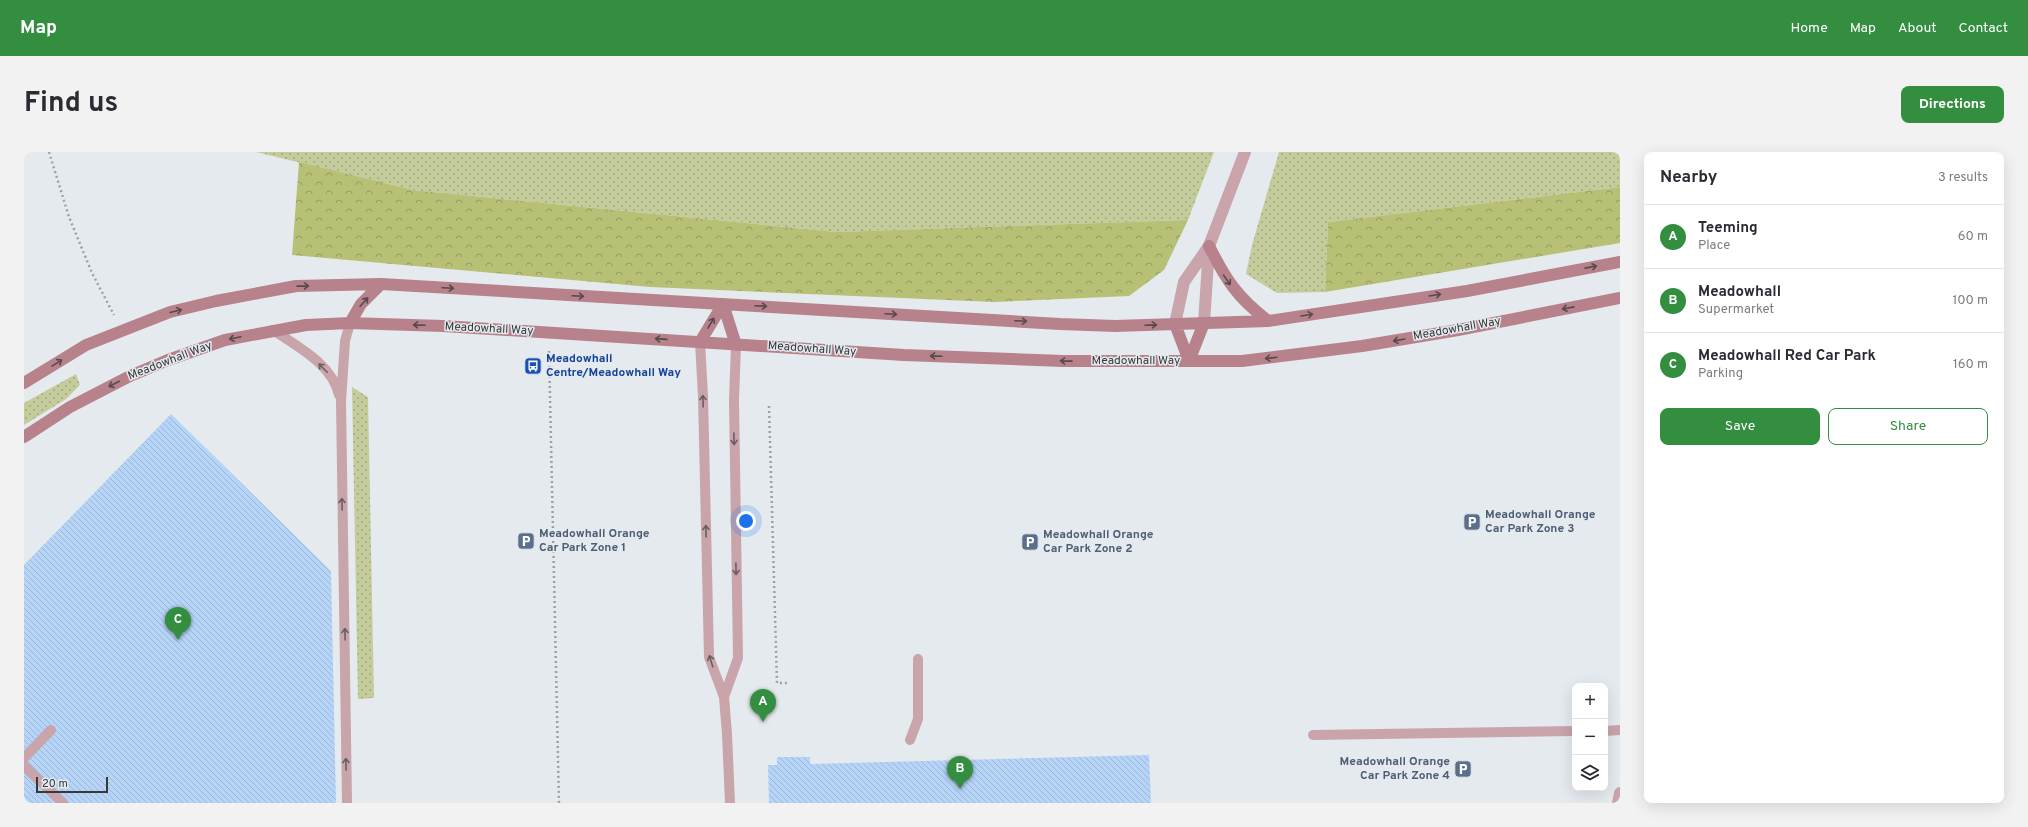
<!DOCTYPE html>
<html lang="en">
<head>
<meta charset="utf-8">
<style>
  body { margin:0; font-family:Overpass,sans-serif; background:#f2f2f3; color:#2b2b33 }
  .controls { position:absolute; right:12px; bottom:12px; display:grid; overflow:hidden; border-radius:8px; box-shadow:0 4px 16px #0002 }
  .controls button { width:36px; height:36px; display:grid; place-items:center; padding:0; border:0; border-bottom:1px solid #e1e1e2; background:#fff; color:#2b2b33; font:20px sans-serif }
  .scale { position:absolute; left:12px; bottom:10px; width:72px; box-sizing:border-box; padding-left:4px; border:2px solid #36383a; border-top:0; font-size:11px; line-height:14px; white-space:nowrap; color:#36383a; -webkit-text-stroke:3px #e5eaef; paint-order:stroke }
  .you { position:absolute; left:722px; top:369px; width:14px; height:14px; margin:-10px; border:3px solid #fff; border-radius:50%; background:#1a73e8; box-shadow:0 0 0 6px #1a73e833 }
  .badge { display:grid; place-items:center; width:26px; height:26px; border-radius:50%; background:#348e3f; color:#fff; font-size:13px; font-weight:700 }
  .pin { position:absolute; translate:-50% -33px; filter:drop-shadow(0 1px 2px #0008) }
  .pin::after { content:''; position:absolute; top:21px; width:14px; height:12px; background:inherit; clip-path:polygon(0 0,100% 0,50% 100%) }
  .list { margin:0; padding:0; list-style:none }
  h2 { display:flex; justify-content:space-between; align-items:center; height:52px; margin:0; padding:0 16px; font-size:17px }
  h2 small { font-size:13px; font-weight:400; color:#7c7c81 }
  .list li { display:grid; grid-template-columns:26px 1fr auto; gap:12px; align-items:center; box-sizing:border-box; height:64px; padding:0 16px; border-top:1px solid #e1e1e2 }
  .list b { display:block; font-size:15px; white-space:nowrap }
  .list p { margin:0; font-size:13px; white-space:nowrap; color:#7c7c81 }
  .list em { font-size:13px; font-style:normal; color:#7c7c81 }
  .actions { display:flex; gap:8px; padding:12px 16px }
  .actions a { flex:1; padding:9px 0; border:1px solid #348e3f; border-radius:8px; text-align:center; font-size:14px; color:#348e3f }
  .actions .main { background:#348e3f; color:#fff }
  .icon { flex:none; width:22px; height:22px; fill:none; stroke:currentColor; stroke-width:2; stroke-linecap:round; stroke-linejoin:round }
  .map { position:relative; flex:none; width:1596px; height:651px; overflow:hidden; border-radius:8px }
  header { display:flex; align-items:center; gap:24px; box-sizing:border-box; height:56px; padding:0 20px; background:#348e3f; color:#fff }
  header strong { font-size:19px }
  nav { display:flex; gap:22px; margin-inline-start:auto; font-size:14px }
  .intro { display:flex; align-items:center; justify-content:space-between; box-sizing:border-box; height:96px; padding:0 24px }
  h1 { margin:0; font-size:28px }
  .button { padding:10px 18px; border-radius:8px; background:#348e3f; color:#fff; font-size:14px; font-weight:700 }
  main { display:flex; gap:24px; padding:0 24px }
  aside { flex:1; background:#fff; border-radius:8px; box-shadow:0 4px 16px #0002 }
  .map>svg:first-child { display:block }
  .grass { fill:url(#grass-dots) }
  .forest { fill:url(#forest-crowns) }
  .building { fill:url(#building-back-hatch) }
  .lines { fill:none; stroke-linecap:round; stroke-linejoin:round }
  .path { stroke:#9da1a5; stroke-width:2.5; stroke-dasharray:2 3; stroke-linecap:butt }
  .lane { stroke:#c9a4aa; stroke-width:10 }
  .street { stroke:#c9a4aa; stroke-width:12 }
  .secondary { stroke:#b7828b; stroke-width:12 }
  .oneway { stroke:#564a4e }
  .oneway2 { stroke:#695e61 }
  .labels { text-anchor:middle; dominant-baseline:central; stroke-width:3; stroke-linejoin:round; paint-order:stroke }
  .street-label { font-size:12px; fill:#36383a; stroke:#e5eaef }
  .transit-label { font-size:12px; font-weight:bold; fill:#164399; stroke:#e5eaef; text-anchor:start }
  .service-label { font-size:12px; font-weight:bold; fill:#4e5e75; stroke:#e5eaef; text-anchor:start }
</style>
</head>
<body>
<header>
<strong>Map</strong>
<nav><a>Home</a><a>Map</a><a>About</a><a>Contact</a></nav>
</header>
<div class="intro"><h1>Find us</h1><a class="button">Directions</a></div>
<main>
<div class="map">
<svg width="1596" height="651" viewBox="0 0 1596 651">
  <defs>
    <pattern id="grass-dots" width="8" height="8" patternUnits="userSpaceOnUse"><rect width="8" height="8" fill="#c5cc9c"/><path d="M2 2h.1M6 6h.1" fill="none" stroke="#a1a780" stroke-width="1.8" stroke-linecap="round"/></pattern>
    <pattern id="forest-crowns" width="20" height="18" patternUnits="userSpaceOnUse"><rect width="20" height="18" fill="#b7c075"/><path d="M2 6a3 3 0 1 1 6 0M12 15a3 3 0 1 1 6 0" fill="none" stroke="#969d61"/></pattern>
    <pattern id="building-back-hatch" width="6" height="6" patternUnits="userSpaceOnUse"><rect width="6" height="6" fill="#b5d4f7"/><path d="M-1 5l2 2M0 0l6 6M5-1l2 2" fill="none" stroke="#9cb7d4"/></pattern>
  </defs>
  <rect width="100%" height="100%" fill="#e5eaef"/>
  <path class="grass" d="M232,0H1190L1164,68L812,80L389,38Z
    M1255,0H1596V35L1304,70L1301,140L1253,141L1222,122L1228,93Z
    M52,222L56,233L42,247L0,273V251Z
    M328,235L344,245L350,546L334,547Z"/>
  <path class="forest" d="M275,10L389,38L812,80L1164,68L1140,118L1105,144L970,150L626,135L268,103Z
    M1596,35V91L1301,140L1304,70Z"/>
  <path class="building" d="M147,262L307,419L312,651H0V413Z
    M1125,603L1127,651H745L744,613H753V605H786V612Z"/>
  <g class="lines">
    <path class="path" d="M25,0L45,65L68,121L90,163
      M525,199L535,651
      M745,254L753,531H763"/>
    <path class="lane" d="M249,178C274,195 308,212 315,243
      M676,190L679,244L685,505L700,545L703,582L706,651
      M700,545L714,506L710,248L712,193
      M1581,579L1596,578
      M1289,583L1551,579
      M886,588L894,567V507
      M0,606L27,578
      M0,614L39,651
      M323,651L317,249L321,189L326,171"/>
    <path class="street" d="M1180,171L1185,95
      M1151,172L1160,130L1185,94L1221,0
      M1594,651L1596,641"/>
    <path class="secondary" d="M1185,94C1202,128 1213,145 1244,169
      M699,152L712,193
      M326,171L337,152L357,132
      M1151,172L1165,209
      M676,190L699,152
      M1165,209L1180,171
      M0,231L62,193L146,160L192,149L272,134L357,132L1036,172L1091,174L1244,169L1443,139L1596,110
      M0,285L46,255L106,224L144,208L201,188L282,173L326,171L419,174L880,203L1039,209H1218L1338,194L1434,178L1596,146"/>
  </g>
  <defs><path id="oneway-shaft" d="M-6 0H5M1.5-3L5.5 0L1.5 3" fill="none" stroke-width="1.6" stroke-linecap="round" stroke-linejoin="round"/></defs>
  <g class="oneway">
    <use href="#oneway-shaft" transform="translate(1567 115) rotate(-11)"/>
    <use href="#oneway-shaft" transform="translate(1203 128) rotate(55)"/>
    <use href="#oneway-shaft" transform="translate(279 134) rotate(-1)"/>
    <use href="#oneway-shaft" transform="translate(424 136) rotate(3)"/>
    <use href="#oneway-shaft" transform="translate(1411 143) rotate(-9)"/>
    <use href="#oneway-shaft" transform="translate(554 144) rotate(3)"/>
    <use href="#oneway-shaft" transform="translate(340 150) rotate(-48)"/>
    <use href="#oneway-shaft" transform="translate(737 154) rotate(3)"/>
    <use href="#oneway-shaft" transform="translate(1544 156) rotate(169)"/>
    <use href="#oneway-shaft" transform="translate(152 159) rotate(-14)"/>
    <use href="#oneway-shaft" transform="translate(867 162) rotate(3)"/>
    <use href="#oneway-shaft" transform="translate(1283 163) rotate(-9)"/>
    <use href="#oneway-shaft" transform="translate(997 169) rotate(3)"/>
    <use href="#oneway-shaft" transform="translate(687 171) rotate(-59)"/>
    <use href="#oneway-shaft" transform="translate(395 173) rotate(-178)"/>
    <use href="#oneway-shaft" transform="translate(1127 173) rotate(-2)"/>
    <use href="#oneway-shaft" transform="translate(211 186) rotate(168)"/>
    <use href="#oneway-shaft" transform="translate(637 187) rotate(-176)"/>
    <use href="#oneway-shaft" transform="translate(1375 188) rotate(170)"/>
    <use href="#oneway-shaft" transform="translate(912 204) rotate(-178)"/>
    <use href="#oneway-shaft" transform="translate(1247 206) rotate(173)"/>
    <use href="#oneway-shaft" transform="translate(1042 209) rotate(-179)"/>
    <use href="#oneway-shaft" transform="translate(33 211) rotate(-32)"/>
    <use href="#oneway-shaft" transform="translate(90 232) rotate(153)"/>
  </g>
  <g class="oneway2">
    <use href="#oneway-shaft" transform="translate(299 216) rotate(-135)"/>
    <use href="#oneway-shaft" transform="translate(679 249) rotate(-92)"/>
    <use href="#oneway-shaft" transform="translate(710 287) rotate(89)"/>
    <use href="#oneway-shaft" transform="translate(318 352) rotate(-91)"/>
    <use href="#oneway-shaft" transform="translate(682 379) rotate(-91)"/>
    <use href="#oneway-shaft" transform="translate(712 417) rotate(89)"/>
    <use href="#oneway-shaft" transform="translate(321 482) rotate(-91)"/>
    <use href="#oneway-shaft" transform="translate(687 509) rotate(-107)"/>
    <use href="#oneway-shaft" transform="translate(322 612) rotate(-91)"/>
  </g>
  <defs>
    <symbol id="bus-square" viewBox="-11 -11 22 22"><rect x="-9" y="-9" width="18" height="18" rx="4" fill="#1a4fb4" stroke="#e5eaef"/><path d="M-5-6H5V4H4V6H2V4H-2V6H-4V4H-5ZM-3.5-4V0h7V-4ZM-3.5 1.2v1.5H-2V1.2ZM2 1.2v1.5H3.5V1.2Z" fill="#fff"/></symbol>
    <symbol id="parking-square" viewBox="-11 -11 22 22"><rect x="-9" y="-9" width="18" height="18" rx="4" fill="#5c6f8a" stroke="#e5eaef"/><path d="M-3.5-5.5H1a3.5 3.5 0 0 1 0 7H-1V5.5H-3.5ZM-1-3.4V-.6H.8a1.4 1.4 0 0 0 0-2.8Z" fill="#fff"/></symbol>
  </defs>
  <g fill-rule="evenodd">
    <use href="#bus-square" x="499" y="204" width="20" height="20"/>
    <use href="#parking-square" x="1438" y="360" width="20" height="20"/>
    <use href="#parking-square" x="492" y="379" width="20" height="20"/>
    <use href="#parking-square" x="996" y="380" width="20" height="20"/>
    <use href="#parking-square" x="1429" y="607" width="20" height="20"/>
  </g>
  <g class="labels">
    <g class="street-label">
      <text transform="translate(465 177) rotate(3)">Meadowhall Way</text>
      <text transform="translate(1433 177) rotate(-10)">Meadowhall Way</text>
      <text transform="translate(788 197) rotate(4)">Meadowhall Way</text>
      <text transform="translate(146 209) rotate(-21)">Meadowhall Way</text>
      <text x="1112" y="209">Meadowhall Way</text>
    </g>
    <g class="transit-label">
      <text x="522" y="207">Meadowhall<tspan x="522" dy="14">Centre/Meadowhall Way</tspan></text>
    </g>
    <g class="service-label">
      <text x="1461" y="363">Meadowhall Orange<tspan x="1461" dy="14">Car Park Zone 3</tspan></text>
      <text x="515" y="382">Meadowhall Orange<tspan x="515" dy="14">Car Park Zone 1</tspan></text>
      <text x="1019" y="383">Meadowhall Orange<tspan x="1019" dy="14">Car Park Zone 2</tspan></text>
      <text x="1426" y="610" text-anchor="end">Meadowhall Orange<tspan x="1426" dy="14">Car Park Zone 4</tspan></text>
    </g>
  </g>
</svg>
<div class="controls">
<button>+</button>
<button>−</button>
<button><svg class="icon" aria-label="layers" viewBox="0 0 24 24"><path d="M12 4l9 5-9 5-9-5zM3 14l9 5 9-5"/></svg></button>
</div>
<div class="scale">20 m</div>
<div class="you"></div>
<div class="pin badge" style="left:739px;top:570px">A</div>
<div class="pin badge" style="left:936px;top:637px">B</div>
<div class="pin badge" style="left:154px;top:488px">C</div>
</div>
<aside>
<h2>Nearby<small>3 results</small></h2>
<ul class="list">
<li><span class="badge">A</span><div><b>Teeming</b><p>Place</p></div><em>60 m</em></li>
<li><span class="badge">B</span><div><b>Meadowhall</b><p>Supermarket</p></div><em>100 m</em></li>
<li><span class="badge">C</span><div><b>Meadowhall Red Car Park</b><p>Parking</p></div><em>160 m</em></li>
</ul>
<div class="actions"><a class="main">Save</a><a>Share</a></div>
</aside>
</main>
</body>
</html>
